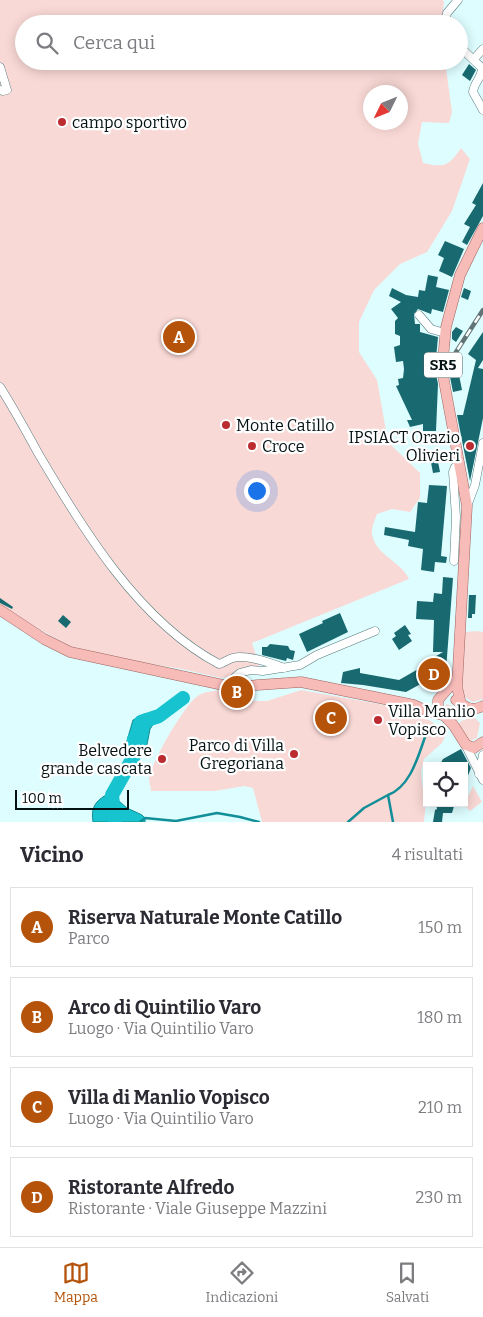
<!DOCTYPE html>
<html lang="it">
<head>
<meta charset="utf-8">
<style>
  body { margin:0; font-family:Bitter,serif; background:#f7f7f7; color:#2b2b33 }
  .controls { position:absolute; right:15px; bottom:15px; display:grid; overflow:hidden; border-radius:0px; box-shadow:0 2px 12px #0003 }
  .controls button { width:45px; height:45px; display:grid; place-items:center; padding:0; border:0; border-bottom:1px solid #e1e1e2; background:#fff; color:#2b2b33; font:25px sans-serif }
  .compass { position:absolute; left:363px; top:85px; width:45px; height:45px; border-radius:50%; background:#fff; box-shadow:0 2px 12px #0003; rotate:227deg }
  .scale { position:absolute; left:15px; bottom:12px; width:114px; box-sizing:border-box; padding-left:5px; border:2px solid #051214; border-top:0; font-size:14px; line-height:18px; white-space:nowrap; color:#051214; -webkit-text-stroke:4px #fff; paint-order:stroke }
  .you { position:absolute; left:256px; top:490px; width:18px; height:18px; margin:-12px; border:4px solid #fff; border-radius:50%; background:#1a73e8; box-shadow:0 0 0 8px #1a73e833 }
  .badge { display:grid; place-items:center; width:32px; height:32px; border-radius:50%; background:#b45309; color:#fff; font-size:16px; font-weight:700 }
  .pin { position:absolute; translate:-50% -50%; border:2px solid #fff; box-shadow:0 1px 5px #0006 }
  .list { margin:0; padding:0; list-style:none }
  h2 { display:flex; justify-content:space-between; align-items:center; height:65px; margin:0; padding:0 20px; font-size:21px }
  h2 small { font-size:16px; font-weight:400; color:#7c7c81 }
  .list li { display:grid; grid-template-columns:32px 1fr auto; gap:15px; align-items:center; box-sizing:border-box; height:80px; margin:0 10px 10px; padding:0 10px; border:1px solid #e1e1e2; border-radius:0px }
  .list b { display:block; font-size:19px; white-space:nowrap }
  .list p { margin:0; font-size:16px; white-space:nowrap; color:#7c7c81 }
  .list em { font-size:16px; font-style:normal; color:#7c7c81 }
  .icon { flex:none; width:28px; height:28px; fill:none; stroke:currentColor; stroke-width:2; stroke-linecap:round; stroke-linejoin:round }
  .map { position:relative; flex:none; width:483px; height:822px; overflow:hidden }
  .search { position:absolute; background:#fff; box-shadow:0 2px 12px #0003; left:15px; right:15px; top:15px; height:55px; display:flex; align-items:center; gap:12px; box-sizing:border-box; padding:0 18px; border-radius:28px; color:#7c7c81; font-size:19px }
  .sheet { height:425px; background:#fff }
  nav { display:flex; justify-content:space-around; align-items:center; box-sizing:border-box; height:70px; border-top:1px solid #e1e1e2; background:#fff; font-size:14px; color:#7c7c81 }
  nav a { display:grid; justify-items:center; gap:2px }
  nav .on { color:#b45309 }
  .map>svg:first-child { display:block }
  .green { fill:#f9d9d6; fill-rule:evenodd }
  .water { fill:#16c3cf; stroke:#118e97 }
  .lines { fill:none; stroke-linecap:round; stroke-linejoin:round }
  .stream { stroke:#118e97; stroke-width:2.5 }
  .river { stroke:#16c3cf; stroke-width:14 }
  .building { fill:#186a70 }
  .minor-casing { stroke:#587a7d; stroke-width:9 }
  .major-casing { stroke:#9e635f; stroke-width:11 }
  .minor { stroke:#fff; stroke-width:8 }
  .major { stroke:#f7bbb8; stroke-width:10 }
  .rail-casing { stroke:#607476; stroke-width:4.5 }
  .rail { stroke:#fff; stroke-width:2.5; stroke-dasharray:8; stroke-linecap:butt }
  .poi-dot { fill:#bb2b30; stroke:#fff; stroke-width:2 }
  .labels { text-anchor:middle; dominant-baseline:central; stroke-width:4.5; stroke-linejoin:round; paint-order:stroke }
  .shield { fill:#fff; stroke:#50595a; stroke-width:1 }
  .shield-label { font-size:15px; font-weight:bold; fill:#051214 }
  .poi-label { font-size:16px; fill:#051214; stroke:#fff; text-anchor:start }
</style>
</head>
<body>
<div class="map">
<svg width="483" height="822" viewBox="0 0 483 822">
  <rect width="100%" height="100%" fill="#defdff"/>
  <path class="green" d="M0,0H443L444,2L441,24H24V61H445L452,112L449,123L422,122L418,144L423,163C444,168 449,166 461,148L470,159L452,211L427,252L400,264L374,290L359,322V352L377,380L388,442L420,473V498L410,512L392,509L377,514C375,520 371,528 372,534C376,556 401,561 409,579L252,643L262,673L221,678L182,669L108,657L69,646L20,618L0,604ZM370,92H400V122H370Z
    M478,631L483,632V699L473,702L463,696L461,686L465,632Z
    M222,690L230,698L250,701H267L301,690L384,705L429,720L447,732L442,743L424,759L421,772L422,785L426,800L424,822H262L253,788L244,786L215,791H151C151,787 149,782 149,779C150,764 186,702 199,695C206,691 214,691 222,690Z
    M447,704L473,714L460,719L456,722L445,710L444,707Z
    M474,717L480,723L477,738L470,741L467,740L459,724L461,721Z
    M473,786L482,802L470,811L464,805Z"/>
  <path class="water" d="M144,714L159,716L150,729L145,755L134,756L126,744L133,720Z
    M106,795H112L127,808L142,815L145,818V822H93C91,809 94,802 106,795Z"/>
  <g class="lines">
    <path class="stream" d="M388,795C410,787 418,757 425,737
      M140,822L145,818L176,821L217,813L240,817L259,822
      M348,822L364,808L388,795L393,822"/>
    <path class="river" d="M141,722L159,716L183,698
      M115,822L112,795L134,756V739"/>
  </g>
  <path class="building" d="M469,64L476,70L470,81L462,75Z
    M483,183V216L467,245L462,242L470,227L464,224L476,205L472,203Z
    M445,241L464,249L452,277L439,271L444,258L438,255Z
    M428,275L438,277L436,287L449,290L443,312L432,309L431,314L418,309L414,314L415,324H420V332L438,337L435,369L438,384L436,431H423V424L410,427L407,420H412L396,386L399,385L398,379L403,378L404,369L403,361L396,362L394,347L400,345V336L395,334V321L398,318L391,309L401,302L389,296L392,288L406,295L418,297L419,290L425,291Z
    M464,288L471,291L468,300L461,297Z
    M456,327L463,331L456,342L452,339V332Z
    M483,332V360L478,368L483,369V418L470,481L457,415H463L476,360L468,354Z
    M459,375L462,390L453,392L450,377Z
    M436,451L440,472L433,473L429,452Z
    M429,485L447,486L441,556L447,557L446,563L435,562L434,572L421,570L423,549L408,546L409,540L384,535L385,527L415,532L418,502L427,503Z
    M443,577L453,578L446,670L406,692L363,685L341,683L343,672L360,668V673L399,680L420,668L419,666L443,652H433L434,620L416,619L417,601L433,602L434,593L442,594Z
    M469,595H476L475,614H472V618H468Z
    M0,598L13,607L12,609L0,603Z
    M340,613L348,632L307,652L299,634L323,623L322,621Z
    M63,615L71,622L66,628L58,621Z
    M405,625L411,634L408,635L412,641L399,650L392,639L396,636L394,633Z
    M270,644L288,646L290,650L295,651L293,660L287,658L286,661L262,655V647H267Z
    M461,749L471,768L465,783L464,766H439L443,759Z
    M436,803H455L452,813H443L442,822H433L435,810L437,809Z"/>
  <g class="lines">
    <defs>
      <path id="minor" d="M444,24L447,13L458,0
        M459,46L482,68C482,78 474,82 473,92L483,110
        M474,59L483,49
        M0,67L7,90L3,91L0,90
        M419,315L431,329L445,333
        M0,387C14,409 26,431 38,453C82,528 139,622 219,664C224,663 228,659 233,658C247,654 271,663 284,668
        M467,506L475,485L483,443
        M454,561L456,517L453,472L455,467L460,463
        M231,685L235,677L240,673L251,670L263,671L300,665L317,655L375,631
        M464,742L483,780
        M479,774L483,755"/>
      <path id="major" d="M0,610L44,639L70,652L223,685L245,686L301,682L414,705L427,711L442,715
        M457,678L438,700V709L454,726L466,745L474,748L483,742
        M456,700C465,707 472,712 483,706
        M461,704L457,687L467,506L442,370L446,327L460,275L483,228"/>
    </defs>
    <use href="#minor" class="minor-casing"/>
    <use href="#major" class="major-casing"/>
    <use href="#minor" class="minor"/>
    <use href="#major" class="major"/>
    <defs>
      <path id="rail" d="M449,363L483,310"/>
    </defs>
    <use href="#rail" class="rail-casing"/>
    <use href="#rail" class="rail"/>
  </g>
  <g class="poi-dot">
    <circle cx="62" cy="122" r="5"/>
    <circle cx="226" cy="425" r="5"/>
    <circle cx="252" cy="446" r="5"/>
    <circle cx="470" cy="446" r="5"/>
    <circle cx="378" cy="720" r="5"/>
    <circle cx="294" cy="754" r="5"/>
    <circle cx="162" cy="759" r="5"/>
  </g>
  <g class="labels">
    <rect class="shield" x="424" y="352.5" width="38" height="25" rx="4"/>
    <g class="shield-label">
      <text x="443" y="365">SR5</text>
    </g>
    <g class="poi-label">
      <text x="72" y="122">campo sportivo</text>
      <text x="236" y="425">Monte Catillo</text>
      <text x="460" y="437" text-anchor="end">IPSIACT Orazio<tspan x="460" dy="18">Olivieri</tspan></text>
      <text x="262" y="446">Croce</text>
      <text x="388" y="711">Villa Manlio<tspan x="388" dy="18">Vopisco</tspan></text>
      <text x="284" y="745" text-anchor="end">Parco di Villa<tspan x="284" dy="18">Gregoriana</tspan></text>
      <text x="152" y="750" text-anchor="end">Belvedere<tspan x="152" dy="18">grande cascata</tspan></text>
    </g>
  </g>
</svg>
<div class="controls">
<button><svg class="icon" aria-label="locate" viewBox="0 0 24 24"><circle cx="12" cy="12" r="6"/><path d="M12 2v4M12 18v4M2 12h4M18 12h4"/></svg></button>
</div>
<svg class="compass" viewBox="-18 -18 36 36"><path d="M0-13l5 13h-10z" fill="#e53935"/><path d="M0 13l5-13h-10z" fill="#7c7c81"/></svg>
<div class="scale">100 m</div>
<div class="you"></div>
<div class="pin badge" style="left:179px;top:337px">A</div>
<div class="pin badge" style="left:237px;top:692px">B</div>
<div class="pin badge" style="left:331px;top:718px">C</div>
<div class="pin badge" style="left:434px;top:674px">D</div>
<div class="search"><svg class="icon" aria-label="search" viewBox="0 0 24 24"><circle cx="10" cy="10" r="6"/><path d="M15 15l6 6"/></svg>Cerca qui</div>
</div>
<section class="sheet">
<h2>Vicino<small>4 risultati</small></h2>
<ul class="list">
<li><span class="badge">A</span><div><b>Riserva Naturale Monte Catillo</b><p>Parco</p></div><em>150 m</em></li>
<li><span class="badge">B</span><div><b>Arco di Quintilio Varo</b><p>Luogo · Via Quintilio Varo</p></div><em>180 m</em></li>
<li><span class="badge">C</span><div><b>Villa di Manlio Vopisco</b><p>Luogo · Via Quintilio Varo</p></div><em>210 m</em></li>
<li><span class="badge">D</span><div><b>Ristorante Alfredo</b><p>Ristorante · Viale Giuseppe Mazzini</p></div><em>230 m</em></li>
</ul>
</section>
<nav>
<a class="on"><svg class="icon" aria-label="map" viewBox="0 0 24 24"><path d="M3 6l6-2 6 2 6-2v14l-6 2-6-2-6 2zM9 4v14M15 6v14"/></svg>Mappa</a>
<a><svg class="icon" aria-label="directions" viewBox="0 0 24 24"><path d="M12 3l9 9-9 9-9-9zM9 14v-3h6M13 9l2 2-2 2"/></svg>Indicazioni</a>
<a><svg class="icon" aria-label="saved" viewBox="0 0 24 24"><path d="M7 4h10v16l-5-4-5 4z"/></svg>Salvati</a>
</nav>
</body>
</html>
